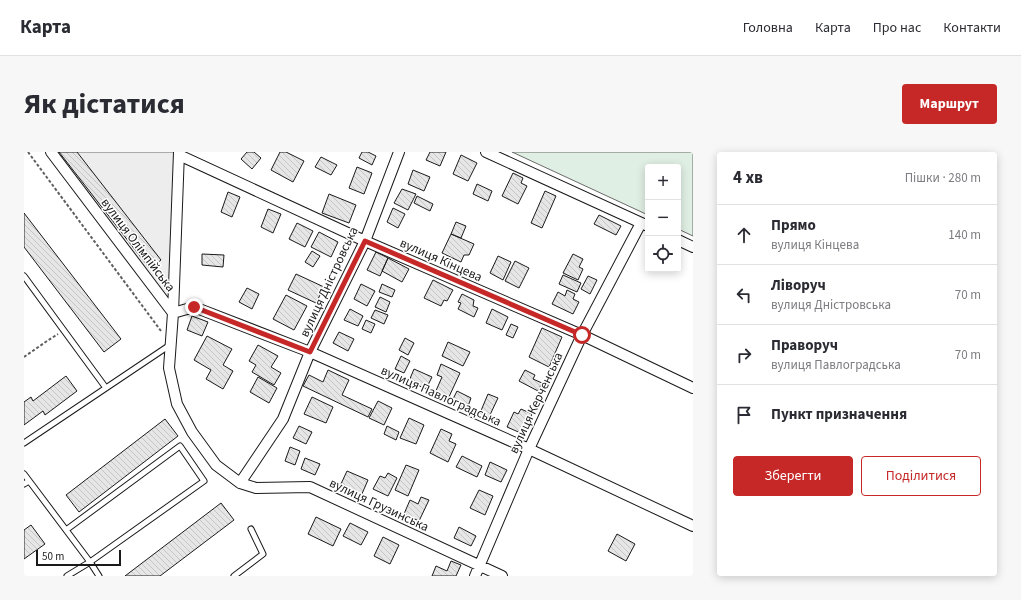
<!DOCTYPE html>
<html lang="uk">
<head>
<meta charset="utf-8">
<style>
  body { margin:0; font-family:"Source Sans 3",sans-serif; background:#f7f7f7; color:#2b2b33 }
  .controls { position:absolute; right:12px; top:12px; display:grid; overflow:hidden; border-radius:4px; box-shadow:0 2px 10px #0003 }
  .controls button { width:36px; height:36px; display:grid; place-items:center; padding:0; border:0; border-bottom:1px solid #e1e1e2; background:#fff; color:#2b2b33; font:20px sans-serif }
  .scale { position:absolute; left:12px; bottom:10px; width:85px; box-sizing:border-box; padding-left:4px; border:2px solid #1a1a1a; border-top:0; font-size:11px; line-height:14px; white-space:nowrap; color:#1a1a1a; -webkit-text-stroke:3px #fff; paint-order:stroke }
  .stop { position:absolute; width:12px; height:12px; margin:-9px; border:3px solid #c62828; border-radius:50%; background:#fff }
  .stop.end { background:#c62828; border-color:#fff; box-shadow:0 1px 4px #0008 }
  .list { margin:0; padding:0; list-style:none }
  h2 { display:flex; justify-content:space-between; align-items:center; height:52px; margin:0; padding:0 16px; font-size:17px }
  h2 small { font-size:13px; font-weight:400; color:#7c7c81 }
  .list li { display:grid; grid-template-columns:26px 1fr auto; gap:12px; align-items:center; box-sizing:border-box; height:60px; padding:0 16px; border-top:1px solid #e1e1e2 }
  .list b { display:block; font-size:15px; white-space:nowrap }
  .list p { margin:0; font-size:13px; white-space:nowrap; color:#7c7c81 }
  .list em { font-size:13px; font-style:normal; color:#7c7c81 }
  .actions { display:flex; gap:8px; padding:12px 16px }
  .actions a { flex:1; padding:9px 0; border:1px solid #c62828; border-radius:4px; text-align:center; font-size:14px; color:#c62828 }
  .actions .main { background:#c62828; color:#fff }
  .icon { flex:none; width:22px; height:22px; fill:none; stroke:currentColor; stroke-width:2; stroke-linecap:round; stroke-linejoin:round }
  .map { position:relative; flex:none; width:669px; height:424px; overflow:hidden; border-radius:4px }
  header { display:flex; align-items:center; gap:24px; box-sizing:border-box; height:56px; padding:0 20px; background:#fff; border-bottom:1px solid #e1e1e2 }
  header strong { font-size:19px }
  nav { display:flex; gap:22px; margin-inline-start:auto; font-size:14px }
  .intro { display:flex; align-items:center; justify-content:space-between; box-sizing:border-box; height:96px; padding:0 24px }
  h1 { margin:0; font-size:28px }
  .button { padding:10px 18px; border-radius:4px; background:#c62828; color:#fff; font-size:14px; font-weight:700 }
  main { display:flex; gap:24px; padding:0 24px }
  aside { flex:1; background:#fff; border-radius:4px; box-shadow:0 2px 10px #0003 }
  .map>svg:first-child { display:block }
  .green { fill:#e0efe3; stroke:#6a6a6a }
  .parking { fill:#ededed; stroke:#6a6a6a }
  .building { fill:url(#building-back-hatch); stroke:#1a1a1a }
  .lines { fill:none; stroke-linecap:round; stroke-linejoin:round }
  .lane-casing { stroke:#1a1a1a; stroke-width:7 }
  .street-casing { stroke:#1a1a1a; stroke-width:12 }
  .path { stroke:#5f5f5f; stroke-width:2; stroke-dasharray:3 2; stroke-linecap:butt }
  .lane { stroke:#fff; stroke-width:5 }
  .street { stroke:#fff; stroke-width:10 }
  .route { stroke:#c62828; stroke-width:5 }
  .labels { text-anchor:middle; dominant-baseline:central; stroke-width:3; stroke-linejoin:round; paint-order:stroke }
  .street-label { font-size:13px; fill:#1a1a1a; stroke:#fff }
</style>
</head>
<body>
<header>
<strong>Карта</strong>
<nav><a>Головна</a><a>Карта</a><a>Про нас</a><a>Контакти</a></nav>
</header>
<div class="intro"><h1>Як дістатися</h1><a class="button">Маршрут</a></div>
<main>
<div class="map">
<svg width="669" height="424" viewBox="0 0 669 424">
  <defs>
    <pattern id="building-back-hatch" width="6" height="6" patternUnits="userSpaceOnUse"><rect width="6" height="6" fill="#e6e6e6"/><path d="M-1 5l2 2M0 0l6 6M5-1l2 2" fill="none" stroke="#c5c5c5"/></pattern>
  </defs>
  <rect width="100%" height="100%" fill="#fff"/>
  <path class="green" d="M488,0H669V84L654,77V15H624V63Z"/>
  <path class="parking" d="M27,0H155L149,161Z"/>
  <path class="building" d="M35,0H53L137,108L126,117Z
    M223,0H230L237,6L228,17L217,7Z
    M256,0H262L280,9L269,30L247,18Z
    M338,0H344L352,4L348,13L335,6Z
    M406,0H422L416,14L402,8Z
    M437,3L453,11L444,29L429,22Z
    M297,5L313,13L307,23L291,15Z
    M333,15L348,21L340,42L325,36Z
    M389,18L406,25L400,39L384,32Z
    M489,21L499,26L497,31L503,34L494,52L478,44Z
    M453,32L468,39L464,49L449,42Z
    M378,37L392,42L384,58L370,51Z
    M521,39L532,44L518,76L507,71Z
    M204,40L216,45L208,65L197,60Z
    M305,42L332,53L325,71L298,61Z
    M393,44L409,52L406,59L390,51Z
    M369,56L381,62L374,76L363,70Z
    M244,57L257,62L249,81L237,75Z
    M0,61L97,187L80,200L0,95Z
    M575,63L597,74L592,83L570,72Z
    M432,70L442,74L437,86L427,82Z
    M273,71L289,79L281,95L265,87Z
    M295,80L314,90L307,105L287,95Z
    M427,82L450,92L445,103H440L437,110L418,101Z
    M288,99L296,104L289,115L281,110Z
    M352,100L364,106L356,124L343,118Z
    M178,102L200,103L199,115L178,113Z
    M549,102L559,107L555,115L559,117L554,128L539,121Z
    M474,104L487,110L479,128L466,121Z
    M364,106L385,117L378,130L358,119Z
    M491,109L505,116L495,136L481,129Z
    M272,122L300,135L292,151L264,138Z
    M539,123L557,131L553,140L535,132Z
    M564,124L573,128L566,142L557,137Z
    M409,128L429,138L423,149L420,148L417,154L400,146Z
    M337,132L351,139L343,154L330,147Z
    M358,132L371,138L368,145L355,140Z
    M223,136L235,142L228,157L215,150Z
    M543,138L551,142L549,147L555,150L549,162L528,152L534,140L541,144Z
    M438,142L450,148L449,154L454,156L450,165L434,157L437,151L434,150Z
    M262,143L283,154L270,178L249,167Z
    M356,145L366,150L362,160L351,155Z
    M326,157L339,164L334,174L320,168Z
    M468,157L484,165L478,178L462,171Z
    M351,158L364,163L360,172L347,166Z
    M168,164L184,170L178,184L163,178Z
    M342,168L351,172L347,181L338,177Z
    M487,172L494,175L489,186L482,183Z
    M518,176L538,185L525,215L505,205Z
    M315,180L330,187L324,199L309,191Z
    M183,184L208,197L199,213L209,219L199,237L182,227L187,218L170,208Z
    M381,186L390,191L384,203L375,198Z
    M424,190L446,200L439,214L418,204Z
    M234,193L254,204L247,215L257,221L250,233L228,220L232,213L225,209Z
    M377,204L386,209L380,221L371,217Z
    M417,212L436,221L424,247L411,241L418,225L413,223Z
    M390,217L408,225L402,237L385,229Z
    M304,218L325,228L318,243L348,257L344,265L279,234L285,223L299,230Z
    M501,218L511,223L509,227L518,231L514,239L495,229Z
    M42,224L53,239L21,263L19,259L0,273V250L7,245L9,249Z
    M234,225L253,236L245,251L226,240Z
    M433,239L447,246L443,257L436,254L437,250L429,247Z
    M464,242L474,246L465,265L456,261Z
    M288,245L309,255L302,271L280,262Z
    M354,249L368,256L360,273L345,266Z
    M497,257L508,262L499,282L483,275L490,260L494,262Z
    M385,266L400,273L392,292L376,286Z
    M141,267L154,284L55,360L42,343Z
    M275,274L288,280L282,292L269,286Z
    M363,274L375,280L372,288L360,282Z
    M417,277L428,282L425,289L432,292L424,310L406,301Z
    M266,295L276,299L271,313L261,309Z
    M438,304L458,314L453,325L432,315Z
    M281,306L296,312L291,323L277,317Z
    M466,310L483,318L477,330L461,323Z
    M382,313L395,318L384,344L371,338Z
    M323,319L344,328L337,344L316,334Z
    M364,321L373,326L364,344L349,337L356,324L361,326Z
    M455,338L469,344L461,363L446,356Z
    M397,345L405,348L395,369L380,362L386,348L394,352Z
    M197,351L210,368L136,424H101Z
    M292,365L317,377L309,394L284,382Z
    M326,371L344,380L337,393L319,384Z
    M7,373L21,392L0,407V378Z
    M435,375L452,384L447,394L430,386Z
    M593,382L611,392L602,409L584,399Z
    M359,385L375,393L366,412L350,404Z
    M427,409L437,413L432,424H408L412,414L423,419Z"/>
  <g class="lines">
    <defs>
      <path id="lane" d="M0,124L82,236
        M0,291L146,193
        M0,322L66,410L75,424
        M0,332L5,329
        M42,378L156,294L180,329L66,410L43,424
        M210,424L239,402L227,377"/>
      <path id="street" d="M27,0L149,161
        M155,0L149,161L145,216L153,252L168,280L192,313L216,331L232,336L286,335L478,424
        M462,0L624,74
        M155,3L341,89L558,183L669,236
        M654,88L669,95
        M149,161L170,155L286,200L505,297L669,374
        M216,331L259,267L286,200L341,89L375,0
        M451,424L505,297L558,183L617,71"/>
    </defs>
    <use href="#lane" class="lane-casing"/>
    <use href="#street" class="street-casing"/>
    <path class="path" d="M4,0L137,179
      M0,205L23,189L34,182"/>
    <use href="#lane" class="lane"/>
    <use href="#street" class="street"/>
  </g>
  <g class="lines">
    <path class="route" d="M170,155L286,200L341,89L558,183"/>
  </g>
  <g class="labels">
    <g class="street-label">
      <text transform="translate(114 93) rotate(53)">вулиця Олімпійська</text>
      <text transform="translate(417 108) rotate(24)">вулиця Кінцева</text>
      <text transform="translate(305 130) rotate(-65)">вулиця Дністровська</text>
      <text transform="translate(417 244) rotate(24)">вулиця Павлоградська</text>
      <text transform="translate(512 251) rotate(-65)">вулиця Керченська</text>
      <text transform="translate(355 353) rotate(25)">вулиця Грузинська</text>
    </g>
  </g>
</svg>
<div class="controls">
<button>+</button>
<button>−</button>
<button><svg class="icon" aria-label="locate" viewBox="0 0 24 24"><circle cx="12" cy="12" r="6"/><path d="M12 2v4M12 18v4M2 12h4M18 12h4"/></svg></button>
</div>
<div class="scale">50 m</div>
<div class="stop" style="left:558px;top:183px"></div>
<div class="stop end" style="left:170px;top:155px"></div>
</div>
<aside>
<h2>4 хв<small>Пішки · 280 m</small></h2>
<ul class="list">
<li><svg class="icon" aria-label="ahead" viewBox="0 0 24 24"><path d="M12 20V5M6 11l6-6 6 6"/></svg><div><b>Прямо</b><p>вулиця Кінцева</p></div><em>140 m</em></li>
<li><svg class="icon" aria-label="left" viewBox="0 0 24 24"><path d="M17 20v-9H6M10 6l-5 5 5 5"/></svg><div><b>Ліворуч</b><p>вулиця Дністровська</p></div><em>70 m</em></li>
<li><svg class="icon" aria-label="right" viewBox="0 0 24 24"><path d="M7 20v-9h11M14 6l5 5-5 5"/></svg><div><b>Праворуч</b><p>вулиця Павлоградська</p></div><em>70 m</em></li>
<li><svg class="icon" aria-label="arrive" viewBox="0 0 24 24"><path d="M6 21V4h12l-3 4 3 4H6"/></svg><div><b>Пункт призначення</b></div></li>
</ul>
<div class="actions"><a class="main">Зберегти</a><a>Поділитися</a></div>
</aside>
</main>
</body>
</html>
